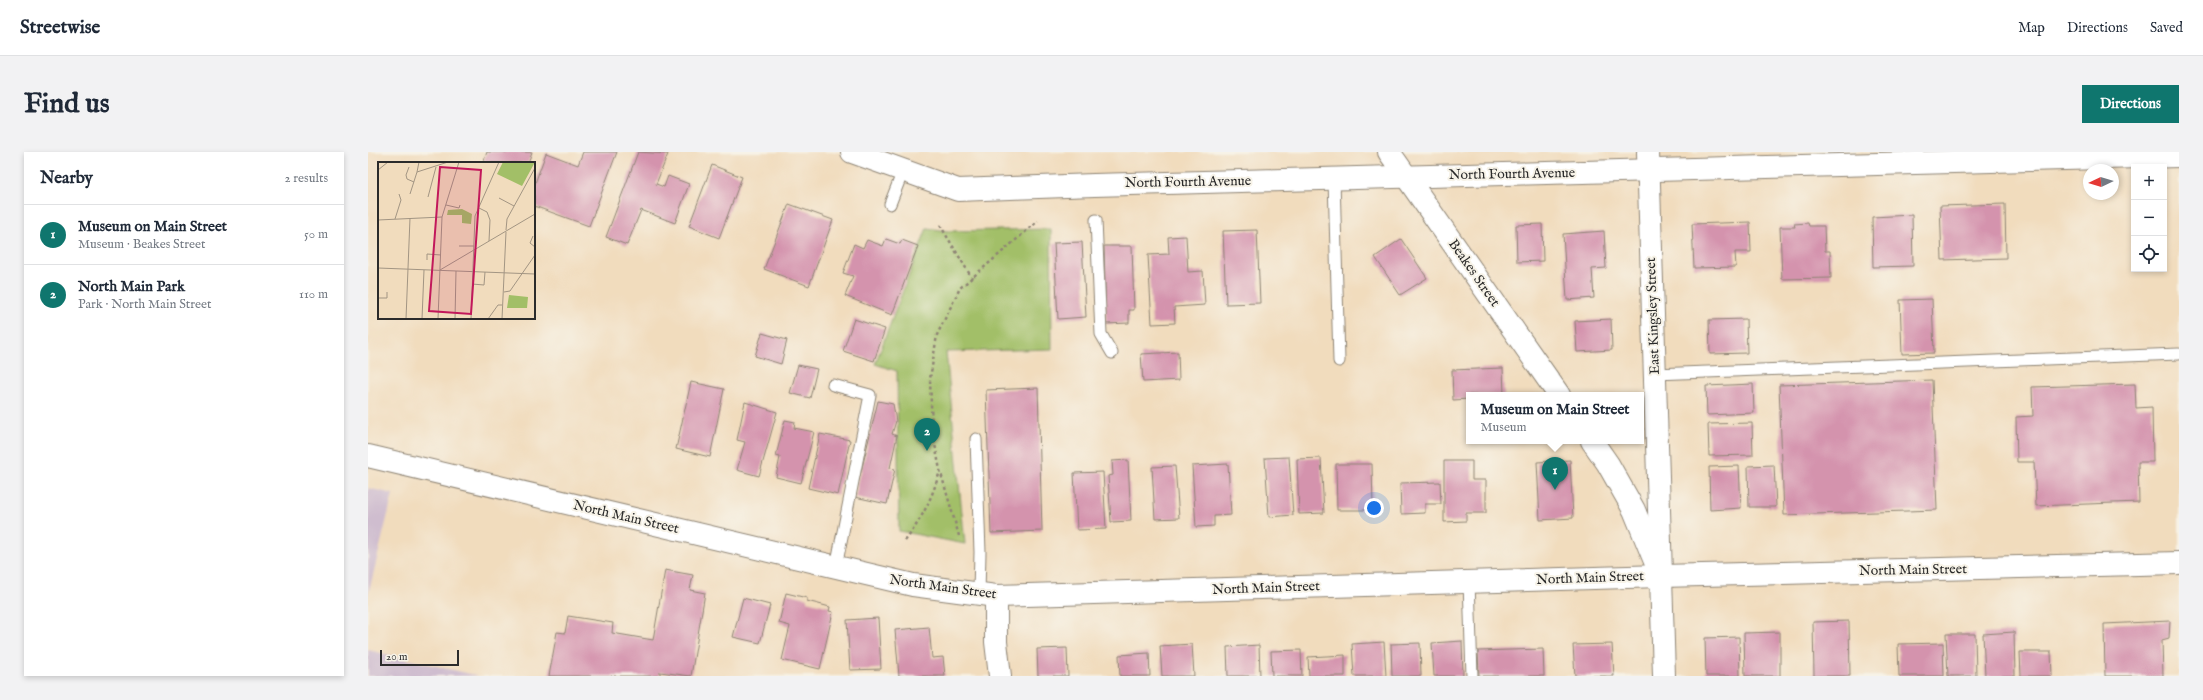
<!DOCTYPE html>
<html lang="en">
<head>
<meta charset="utf-8">
<style>
  body { margin:0; font-family:"IM FELL English",serif; background:#f2f2f3; color:#1f2937 }
  .controls { position:absolute; right:12px; top:12px; display:grid; overflow:hidden; border-radius:0px; box-shadow:0 2px 6px #0003 }
  .controls button { width:36px; height:36px; display:grid; place-items:center; padding:0; border:0; border-bottom:1px solid #e0e1e3; background:#fff; color:#1f2937; font:20px sans-serif }
  .compass { position:absolute; left:1715px; top:12px; width:36px; height:36px; border-radius:50%; background:#fff; box-shadow:0 2px 6px #0003; rotate:266deg }
  .scale { position:absolute; left:12px; bottom:10px; width:79px; box-sizing:border-box; padding-left:4px; border:2px solid #2b2b2b; border-top:0; font-size:11px; line-height:14px; white-space:nowrap; color:#2b2b2b; -webkit-text-stroke:3px #f7f3e8; paint-order:stroke }
  .you { position:absolute; left:1006px; top:356px; width:14px; height:14px; margin:-10px; border:3px solid #fff; border-radius:50%; background:#1a73e8; box-shadow:0 0 0 6px #1a73e833 }
  .badge { display:grid; place-items:center; width:26px; height:26px; border-radius:50%; background:#0f766e; color:#fff; font-size:13px; font-weight:700 }
  .pin { position:absolute; translate:-50% -33px; filter:drop-shadow(0 1px 2px #0008) }
  .pin::after { content:''; position:absolute; top:21px; width:14px; height:12px; background:inherit; clip-path:polygon(0 0,100% 0,50% 100%) }
  .popup { position:absolute; left:1098px; top:240px; width:178px; height:52px; box-sizing:border-box; display:grid; place-content:center; border-radius:0px; background:#fff; filter:drop-shadow(0 1px 3px #0005); font-size:13px; white-space:nowrap; color:#747a83 }
  .popup b { font-size:15px; color:#1f2937 }
  .popup::after { content:''; position:absolute; left:50%; top:100%; margin-left:-8px; border:8px solid transparent; border-top-color:#fff }
  .list { margin:0; padding:0; list-style:none }
  h2 { display:flex; justify-content:space-between; align-items:center; height:52px; margin:0; padding:0 16px; font-size:17px }
  h2 small { font-size:13px; font-weight:400; color:#747a83 }
  .list li { display:grid; grid-template-columns:26px 1fr auto; gap:12px; align-items:center; box-sizing:border-box; height:60px; padding:0 16px; border-top:1px solid #e0e1e3 }
  .list b { display:block; font-size:15px; white-space:nowrap }
  .list p { margin:0; font-size:13px; white-space:nowrap; color:#747a83 }
  .list em { font-size:13px; font-style:normal; color:#747a83 }
  .icon { flex:none; width:22px; height:22px; fill:none; stroke:currentColor; stroke-width:2; stroke-linecap:round; stroke-linejoin:round }
  .map { position:relative; flex:none; width:1811px; height:524px; overflow:hidden; border-radius:0px }
  header { display:flex; align-items:center; gap:24px; box-sizing:border-box; height:56px; padding:0 20px; background:#fff; border-bottom:1px solid #e0e1e3 }
  header strong { font-size:19px }
  nav { display:flex; gap:22px; margin-inline-start:auto; font-size:14px }
  .intro { display:flex; align-items:center; justify-content:space-between; box-sizing:border-box; height:96px; padding:0 24px }
  h1 { margin:0; font-size:28px }
  .button { padding:10px 18px; border-radius:0px; background:#0f766e; color:#fff; font-size:14px; font-weight:700 }
  main { display:flex; gap:24px; padding:0 24px }
  aside { flex:1; background:#fff; border-radius:0px; box-shadow:0 2px 6px #0003 }
  .map>svg:first-child { display:block }
  .industrial { fill:#cfbdcf }
  .green { fill:#a2bf67; stroke:#667549 }
  .building { fill:#d493ad }
  .lines { fill:none; stroke-linecap:round; stroke-linejoin:round }
  .service-casing { stroke:#8e8474; stroke-width:13 }
  .minor-casing { stroke:#8e8474; stroke-width:24 }
  .tertiary-casing { stroke:#8e8474; stroke-width:24 }
  .secondary-casing { stroke:#8e8474; stroke-width:24 }
  .primary-casing { stroke:#8e8474; stroke-width:24 }
  .path { stroke:#8e8474; stroke-width:2.5; stroke-dasharray:3 3; stroke-linecap:butt }
  .service { stroke:#fff; stroke-width:11 }
  .minor { stroke:#fff; stroke-width:22 }
  .tertiary { stroke:#fff; stroke-width:22 }
  .secondary { stroke:#fff; stroke-width:22 }
  .primary { stroke:#fff; stroke-width:22 }
  .labels { text-anchor:middle; dominant-baseline:central; stroke-width:4; stroke-linejoin:round; paint-order:stroke }
  .street-label { font-size:14px; fill:#2b2b2b; stroke:#f7f3e8 }
  .inset-road { fill:none; stroke:#a29583; stroke-width:1 }
  .view { fill:#c2185b; fill-opacity:0.15; stroke:#c2185b; stroke-width:2 }
  .inset-edge { fill:none; stroke:#2b2b2b; stroke-width:2 }
</style>
</head>
<body>
<header>
<strong>Streetwise</strong>
<nav><a>Map</a><a>Directions</a><a>Saved</a></nav>
</header>
<div class="intro"><h1>Find us</h1><a class="button">Directions</a></div>
<main>
<aside>
<h2>Nearby<small>2 results</small></h2>
<ul class="list">
<li><span class="badge">1</span><div><b>Museum on Main Street</b><p>Museum · Beakes Street</p></div><em>50 m</em></li>
<li><span class="badge">2</span><div><b>North Main Park</b><p>Park · North Main Street</p></div><em>110 m</em></li>
</ul>
</aside>
<div class="map">
<svg width="1811" height="524" viewBox="0 0 1811 524">
  <rect width="100%" height="100%" fill="#f7f3e8"/>
  <filter id="ink" filterUnits="userSpaceOnUse"><feTurbulence type="fractalNoise" baseFrequency=".025" numOctaves="2"/><feDisplacementMap in="SourceGraphic" scale="8" xChannelSelector="R" yChannelSelector="G"/><feConvolveMatrix kernelMatrix="1 2 1 2 8 2 1 2 1" color-interpolation-filters="sRGB"/></filter>
  <filter id="wash" filterUnits="userSpaceOnUse"><feTurbulence type="fractalNoise" baseFrequency=".012" numOctaves="4" result="noise"/><feDisplacementMap in="SourceGraphic" scale="16" xChannelSelector="R" yChannelSelector="G"/><feGaussianBlur stdDeviation="0.9" result="paint"/><feColorMatrix in="noise" values="0 0 0 0 0 0 0 0 0 0 0 0 0 0 0 0 0 1.4 0 .05"/><feComposite in="paint" operator="in"/></filter>
  <g filter="url(#wash)">
    <rect width="100%" height="100%" fill="#f1dcbd"/>
    <path class="industrial" d="M0,336L25,342L0,443Z
      M0,498L111,524H0Z"/>
    <path class="green" d="M559,76L580,79L683,77L684,197L578,200L597,392L531,379L529,219L507,212Z"/>
    <g id="blocks">
      <path class="building" d="M119,0H164L160,11H115Z
        M215,0H249L221,74L166,54V34L178,1L210,13Z
        M270,0L300,2L288,32L296,35L300,24L321,32L307,71L273,58L259,93L238,85Z
        M344,13L374,25L351,86L321,74Z
        M421,52L465,68L441,134L396,117Z
        M1637,52L1638,106L1574,108L1572,54Z
        M1544,63L1545,114L1505,115L1504,65Z
        M1382,70L1383,100H1367L1368,115L1326,116L1324,72Z
        M1440,71L1441,74H1456L1457,99H1462L1463,126L1414,127L1412,75H1427L1426,72Z
        M1174,72L1175,109L1149,110L1148,73Z
        M889,78L892,151L858,152L855,79Z
        M1236,79L1238,116L1224,117L1226,146L1199,148L1195,82Z
        M818,84L820,120L835,119L837,153L806,155L807,171L784,172L780,103L801,102L800,85Z
        M518,87L532,92L534,88L550,94L524,163L477,144L485,124L475,121L486,92L495,96L499,88L515,94Z
        M1033,87L1059,126L1032,143L1007,105Z
        M714,90L718,165L690,167L686,91Z
        M736,94H764L766,158H761V171L738,172Z
        M1564,147L1566,201L1534,202L1532,148Z
        M486,167L517,177L506,209L475,199Z
        M1243,167L1244,198L1209,200L1207,169Z
        M1378,167L1379,201L1342,202L1341,168Z
        M394,181L419,188L413,212L387,204Z
        M810,200L811,228L775,230L773,202Z
        M430,213L449,217L442,246L422,241Z
        M1135,216L1136,243H1101V247L1085,248L1084,218Z
        M1564,228L1569,358L1416,363L1411,233Z
        M323,230L356,237L342,305L308,297Z
        M1385,232L1386,261L1339,263L1338,234Z
        M1767,232L1768,256L1784,255L1785,310H1770L1771,350L1668,354L1666,310H1649L1648,265L1665,264L1664,235Z
        M670,236L674,379L623,381L618,238Z
        M510,249L525,252L528,269L524,282L529,284L522,316L527,317L519,352L487,345Z
        M377,250L409,260L391,324L369,318L377,290L369,288Z
        M417,268L427,270L426,276L446,280L433,331L408,325L412,305L408,304Z
        M1384,271L1385,303L1341,304L1340,272Z
        M452,282L482,288L470,343L440,336Z
        M921,305L925,363L901,365L897,306Z
        M953,306L956,361L931,362L929,307Z
        M760,308L763,369L743,370L740,324L745,323L744,309Z
        M1202,308L1205,366L1172,368L1169,310Z
        M1076,309H1104V328H1118V361H1098V369L1076,370Z
        M860,312L863,363L846,364V374L828,375L824,314Z
        M968,312H1004L1005,358H969Z
        M1406,313L1408,355H1381L1380,314Z
        M807,314L811,366L787,367L784,315Z
        M1371,314L1373,356L1342,358L1341,315Z
        M735,320L738,377L709,378L706,321Z
        M1072,330L1073,352H1057V361L1033,362L1032,331Z
        M297,418L325,423L322,438L337,441L323,524L292,520V524H181L189,480L197,481L200,464L245,471L244,481L285,488Z
        M418,441L439,446V449L462,455L461,459L465,460L452,517L414,508L422,474L411,471Z
        M375,446L402,453L392,491L365,485Z
        M510,466L513,517L482,518L479,468Z
        M1481,469L1482,524H1446L1445,470Z
        M1802,469L1801,486L1794,488L1795,524H1737L1736,472Z
        M561,475L564,506L575,505L577,524H531L527,478Z
        M1412,480V524H1377L1376,481Z
        M1646,480L1647,524H1617L1615,482Z
        M1578,482H1607L1608,524H1580Z
        M1371,485L1372,524H1338L1337,486Z
        M1094,489L1095,524H1066L1064,491Z
        M1016,490L1018,524H986L984,492Z
        M1052,491L1053,524H1024L1023,492Z
        M1575,491L1576,524H1531L1530,492Z
        M824,492L826,524H794L792,494Z
        M1244,492L1246,524H1207L1205,493Z
        M891,493L892,524H860L859,495Z
        M699,496L700,524H670L669,497Z
        M1175,497L1176,524H1111L1110,499Z
        M933,498L934,524H904L903,499Z
        M1652,500H1683L1684,524H1653Z
        M781,501L782,524H752L751,503Z
        M977,503V524H941L940,505Z"/>
    </g>
  </g>
  <g filter="url(#ink)">
    <use href="#blocks" fill-opacity="0" stroke="#8e8474" stroke-width="1"/>
    <g class="lines">
      <defs>
        <path id="service" d="M966,27L971,209
          M522,52L535,19
          M728,68L733,182L744,201
          M1287,222L1811,202
          M465,233L502,243L468,415
          M608,287L612,400L611,442
          M1101,429L1104,524"/>
        <path id="minor" d="M484,0L590,38L726,33L1811,4
          M1293,424L1296,524
          M628,444V490L632,524"/>
        <path id="tertiary" d="M1280,0L1293,423"/>
        <path id="secondary" d="M1021,0L1191,243
          M1224,289L1240,312L1266,358L1293,424"/>
        <path id="primary" d="M0,304L545,433L628,444L1293,424L1811,411"/>
      </defs>
      <use href="#service" class="service-casing"/>
      <use href="#minor" class="minor-casing"/>
      <use href="#tertiary" class="tertiary-casing"/>
      <use href="#secondary" class="secondary-casing"/>
      <use href="#primary" class="primary-casing"/>
      <path class="path" d="M572,73L604,126
        M591,384L572,318L564,277L562,227L569,183L592,136L670,69
        M537,389C554,367 564,346 572,319"/>
      <use href="#service" class="service"/>
      <use href="#minor" class="minor"/>
      <use href="#tertiary" class="tertiary"/>
      <use href="#secondary" class="secondary"/>
      <use href="#primary" class="primary"/>
    </g>
  </g>
  <g class="labels">
    <g class="street-label">
      <text transform="translate(1144 22) rotate(-1)">North Fourth Avenue</text>
      <text transform="translate(820 30) rotate(-1)">North Fourth Avenue</text>
      <text transform="translate(1106 121) rotate(55)">Beakes Street</text>
      <text transform="translate(1285 164) rotate(-92)">East Kingsley Street</text>
      <text transform="translate(258 365) rotate(13)">North Main Street</text>
      <text transform="translate(1545 418) rotate(-1)">North Main Street</text>
      <text transform="translate(1222 426) rotate(-2)">North Main Street</text>
      <text transform="translate(575 435) rotate(8)">North Main Street</text>
      <text transform="translate(898 436) rotate(-2)">North Main Street</text>
    </g>
  </g>
  <g transform="translate(10 10)">
    <rect width="157" height="157" fill="#f1dcbd"/>
    <path d="M125,0H157L144,24L119,12ZM84,47L94,52L93,62L84,61V53H69L70,48ZM131,133L150,135L149,146H129Z" fill="#a2bf67"/>
    <path class="inset-road" d="M41,0L39,10L70,0M31,5L28,13L29,17L36,20M0,8L10,0M32,32L39,10M50,35L58,5M121,36L136,44M68,43L81,46L82,43M101,46L109,50L112,58L111,79M17,57L23,38L21,32M0,58L64,55M128,68L129,57L157,6M155,74L152,81L157,85M81,84H96M49,98V92L63,93M0,106L157,112M62,108L157,52M94,122L106,123L107,110M126,130L132,129L157,93M0,136H9V130M28,157L32,56M44,157L46,108M60,157L64,55L81,0M77,157L78,109M93,157L97,54L121,0M110,157L120,143H124M124,157L128,70"/>
    <path class="view" d="M62,5L103,8L93,152L51,149Z"/>
    <rect width="157" height="157" class="inset-edge"/>
  </g>
</svg>
<div class="controls">
<button>+</button>
<button>−</button>
<button><svg class="icon" aria-label="locate" viewBox="0 0 24 24"><circle cx="12" cy="12" r="6"/><path d="M12 2v4M12 18v4M2 12h4M18 12h4"/></svg></button>
</div>
<svg class="compass" viewBox="-18 -18 36 36"><path d="M0-13l5 13h-10z" fill="#e53935"/><path d="M0 13l5-13h-10z" fill="#747a83"/></svg>
<div class="scale">20 m</div>
<div class="you"></div>
<div class="pin badge" style="left:1187px;top:338px">1</div>
<div class="popup"><b>Museum on Main Street</b>Museum</div>
<div class="pin badge" style="left:559px;top:299px">2</div>
</div>
</main>
</body>
</html>
